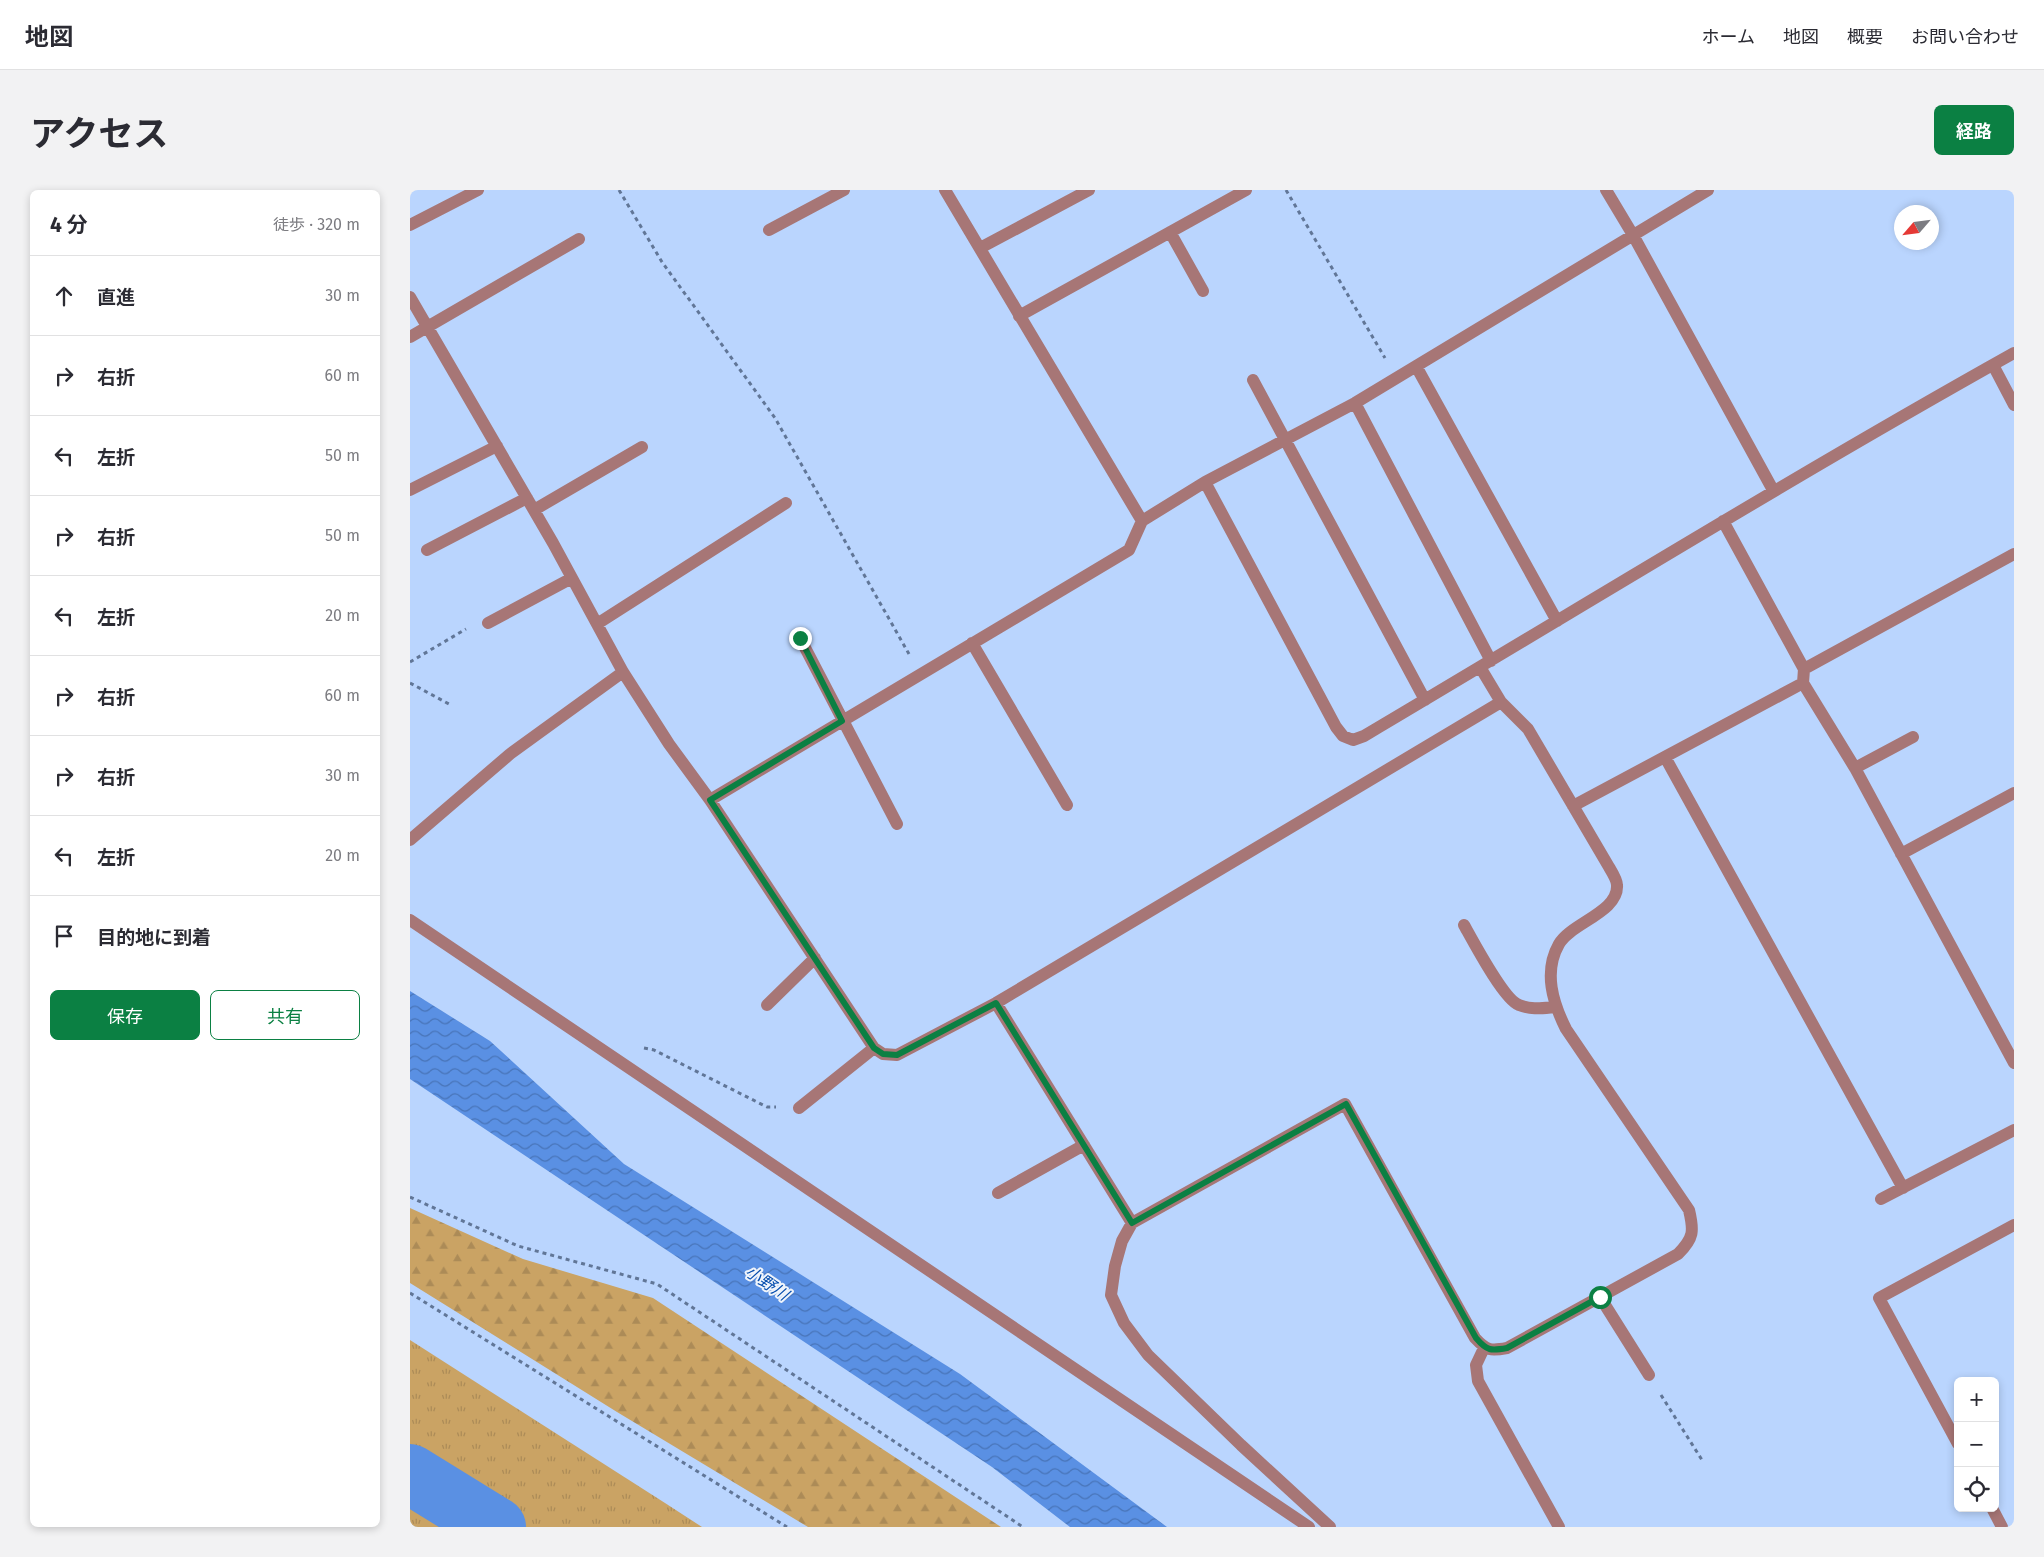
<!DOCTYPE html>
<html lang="ja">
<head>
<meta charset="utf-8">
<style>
  body { margin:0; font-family:"Fira Sans","Noto Sans JP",sans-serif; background:#f2f2f3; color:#2b2b33 }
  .controls { position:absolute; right:15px; bottom:15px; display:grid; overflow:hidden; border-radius:8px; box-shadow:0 2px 8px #0003 }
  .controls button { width:45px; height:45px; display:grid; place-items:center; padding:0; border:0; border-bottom:1px solid #e1e1e2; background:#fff; color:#2b2b33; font:25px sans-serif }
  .compass { position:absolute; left:1484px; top:15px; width:45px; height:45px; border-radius:50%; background:#fff; box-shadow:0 2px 8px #0003; rotate:242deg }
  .stop { position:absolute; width:15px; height:15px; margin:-11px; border:4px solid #0b8043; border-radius:50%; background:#fff }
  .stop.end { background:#0b8043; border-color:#fff; box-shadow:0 1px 5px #0008 }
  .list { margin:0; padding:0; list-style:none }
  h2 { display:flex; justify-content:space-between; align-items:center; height:65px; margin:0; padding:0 20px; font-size:21px }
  h2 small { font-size:16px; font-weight:400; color:#7c7c81 }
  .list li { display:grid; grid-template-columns:32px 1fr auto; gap:15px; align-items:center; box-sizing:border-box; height:80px; padding:0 20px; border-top:1px solid #e1e1e2 }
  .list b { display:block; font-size:19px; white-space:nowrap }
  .list em { font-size:16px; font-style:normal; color:#7c7c81 }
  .actions { display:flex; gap:10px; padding:15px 20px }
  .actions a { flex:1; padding:11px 0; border:1px solid #0b8043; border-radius:8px; text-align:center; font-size:18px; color:#0b8043 }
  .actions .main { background:#0b8043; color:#fff }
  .icon { flex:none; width:28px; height:28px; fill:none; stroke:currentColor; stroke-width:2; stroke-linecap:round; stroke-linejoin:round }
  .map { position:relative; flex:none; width:1604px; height:1337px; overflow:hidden; border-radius:8px }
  header { display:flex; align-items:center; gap:30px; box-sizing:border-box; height:70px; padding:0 25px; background:#fff; border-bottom:1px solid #e1e1e2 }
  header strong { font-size:24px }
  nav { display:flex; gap:28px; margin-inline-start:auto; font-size:18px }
  .intro { display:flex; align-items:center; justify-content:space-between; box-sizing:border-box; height:120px; padding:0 30px }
  h1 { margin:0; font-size:35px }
  .button { padding:12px 22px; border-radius:8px; background:#0b8043; color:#fff; font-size:18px; font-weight:700 }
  main { display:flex; gap:30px; padding:0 30px }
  aside { flex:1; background:#fff; border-radius:8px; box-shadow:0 2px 8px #0003 }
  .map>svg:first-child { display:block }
  .grass { fill:url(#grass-tufts) }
  .forest { fill:url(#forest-firs) }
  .water { fill:url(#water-waves) }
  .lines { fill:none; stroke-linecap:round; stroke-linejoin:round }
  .river { stroke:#5a90e3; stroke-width:60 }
  .path { stroke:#617697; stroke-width:3; stroke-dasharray:4 4; stroke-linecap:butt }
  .minor { stroke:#a77676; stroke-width:12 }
  .route { stroke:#0b8043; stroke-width:6 }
  .labels { text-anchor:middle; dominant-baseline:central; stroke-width:4; stroke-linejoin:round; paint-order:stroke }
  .water-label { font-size:16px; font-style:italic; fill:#054dae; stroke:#eff4fb }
</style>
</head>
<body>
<header>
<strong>地図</strong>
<nav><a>ホーム</a><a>地図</a><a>概要</a><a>お問い合わせ</a></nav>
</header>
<div class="intro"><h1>アクセス</h1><a class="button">経路</a></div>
<main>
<aside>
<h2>4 分<small>徒歩 · 320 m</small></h2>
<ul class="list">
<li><svg class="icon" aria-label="ahead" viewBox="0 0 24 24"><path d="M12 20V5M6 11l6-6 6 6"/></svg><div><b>直進</b></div><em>30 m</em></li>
<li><svg class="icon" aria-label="right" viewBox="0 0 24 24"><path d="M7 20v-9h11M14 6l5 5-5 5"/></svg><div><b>右折</b></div><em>60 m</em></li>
<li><svg class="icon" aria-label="left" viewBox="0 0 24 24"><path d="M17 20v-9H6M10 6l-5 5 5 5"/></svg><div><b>左折</b></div><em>50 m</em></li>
<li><svg class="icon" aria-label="right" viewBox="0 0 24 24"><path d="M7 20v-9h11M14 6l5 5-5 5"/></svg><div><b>右折</b></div><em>50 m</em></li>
<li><svg class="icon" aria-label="left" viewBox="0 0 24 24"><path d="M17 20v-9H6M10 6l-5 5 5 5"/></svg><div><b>左折</b></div><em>20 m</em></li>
<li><svg class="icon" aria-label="right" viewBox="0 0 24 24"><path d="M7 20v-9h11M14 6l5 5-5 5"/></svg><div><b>右折</b></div><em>60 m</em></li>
<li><svg class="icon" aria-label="right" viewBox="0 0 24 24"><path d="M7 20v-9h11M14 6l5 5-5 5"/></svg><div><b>右折</b></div><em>30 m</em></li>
<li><svg class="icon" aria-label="left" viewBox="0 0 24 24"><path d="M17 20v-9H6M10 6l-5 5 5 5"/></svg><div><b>左折</b></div><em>20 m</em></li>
<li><svg class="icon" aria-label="arrive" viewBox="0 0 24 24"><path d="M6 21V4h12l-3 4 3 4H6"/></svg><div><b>目的地に到着</b></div></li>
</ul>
<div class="actions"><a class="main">保存</a><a>共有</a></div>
</aside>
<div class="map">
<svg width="1604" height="1337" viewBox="0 0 1604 1337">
  <defs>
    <pattern id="grass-tufts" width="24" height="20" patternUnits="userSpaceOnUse" patternTransform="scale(1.25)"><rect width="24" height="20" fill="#caa364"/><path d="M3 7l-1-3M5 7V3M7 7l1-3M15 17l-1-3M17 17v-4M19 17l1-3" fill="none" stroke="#ac8b57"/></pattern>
    <pattern id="forest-firs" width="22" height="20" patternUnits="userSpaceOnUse" patternTransform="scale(1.25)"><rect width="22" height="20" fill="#caa364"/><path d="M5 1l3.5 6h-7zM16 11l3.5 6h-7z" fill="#ac8b57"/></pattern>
    <pattern id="water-waves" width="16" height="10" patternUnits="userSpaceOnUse" patternTransform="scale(1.25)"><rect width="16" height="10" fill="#5a90e3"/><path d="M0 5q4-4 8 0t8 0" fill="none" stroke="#4874b8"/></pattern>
  </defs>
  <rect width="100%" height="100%" fill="#bad5fe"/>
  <path class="grass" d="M0,1150L255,1313L292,1337H0Z"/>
  <path class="forest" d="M0,1018L113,1069L243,1108L591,1337H398L207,1222L0,1093Z"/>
  <path class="water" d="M0,801L80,851L214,974L550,1184L757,1337H660L582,1277L0,889Z"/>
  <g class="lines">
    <path class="river" d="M0,1284L86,1337"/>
    <path class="path" d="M209,0L252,72L365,228L499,464
      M876,0L975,168
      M0,472L56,439
      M0,493L39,514
      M234,858L244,860L357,917H366
      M0,1007L108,1056L247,1094L613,1337
      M0,1103L377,1337
      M1251,1205L1292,1270"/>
    <path class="minor" d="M535,0L732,331
      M1196,0L1223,45L1363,300
      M0,35L68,0
      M359,40L434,0
      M760,42L793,101
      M570,58L679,0
      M0,107L143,353L213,482L259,554L300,610L464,858L473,864L487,865L586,813L1091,512
      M609,126L836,0
      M0,147L169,49
      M1583,175L1604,215
      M1006,176L1147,431
      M843,190L1015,510
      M945,213L1081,471
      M795,292L926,537L933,546L943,550L954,546C1170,418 1384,286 1604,163
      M0,300L87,256
      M124,320L232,257
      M1313,331L1394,479L1393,493L1445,578L1604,873
      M17,360L117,308
      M78,433L162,388
      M187,434L376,313
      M390,448L487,634
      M562,453L657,615
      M1394,479L1604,364
      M1255,567L1493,998
      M1445,578L1503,547
      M300,610L719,360L732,331L795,292L945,213L1298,0
      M1163,616L1393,493
      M0,650L100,564L213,482
      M1491,664L1604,603
      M0,730L899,1337
      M1054,735C1063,751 1094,810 1109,815C1121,820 1133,818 1145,817
      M586,813L722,1033L935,914L1065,1148C1077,1161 1081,1161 1097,1158L1268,1064C1284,1048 1284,1041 1279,1020L1156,839C1143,813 1133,782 1149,754C1161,733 1209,722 1207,695C1207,690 1202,682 1199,677L1118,539L1091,512L1070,477
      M357,815L405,768
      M389,918L464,858
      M588,1003L674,955
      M1471,1009L1604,940
      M722,1033L712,1051L705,1076L701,1105L714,1133L738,1165L831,1255L920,1337
      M1190,1107L1239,1185
      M1074,1158L1066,1175L1068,1191L1149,1337
      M1548,1254L1469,1108L1604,1035
      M1582,1318L1592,1337"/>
  </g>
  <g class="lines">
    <path class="route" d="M390,448L432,531L300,610L464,858L473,864L487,865L586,813L722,1033L936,914L1066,1148C1077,1161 1081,1161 1097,1158L1190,1107"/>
  </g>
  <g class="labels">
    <g class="water-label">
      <text transform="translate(357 1093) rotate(34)">小野川</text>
    </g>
  </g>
</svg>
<div class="controls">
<button>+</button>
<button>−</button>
<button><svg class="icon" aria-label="locate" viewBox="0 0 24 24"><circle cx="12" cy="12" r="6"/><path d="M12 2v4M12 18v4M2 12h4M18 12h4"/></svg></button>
</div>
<svg class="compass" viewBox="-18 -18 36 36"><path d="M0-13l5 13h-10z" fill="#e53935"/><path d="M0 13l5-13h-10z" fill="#7c7c81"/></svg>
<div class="stop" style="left:1190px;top:1107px"></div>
<div class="stop end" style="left:390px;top:448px"></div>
</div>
</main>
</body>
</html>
